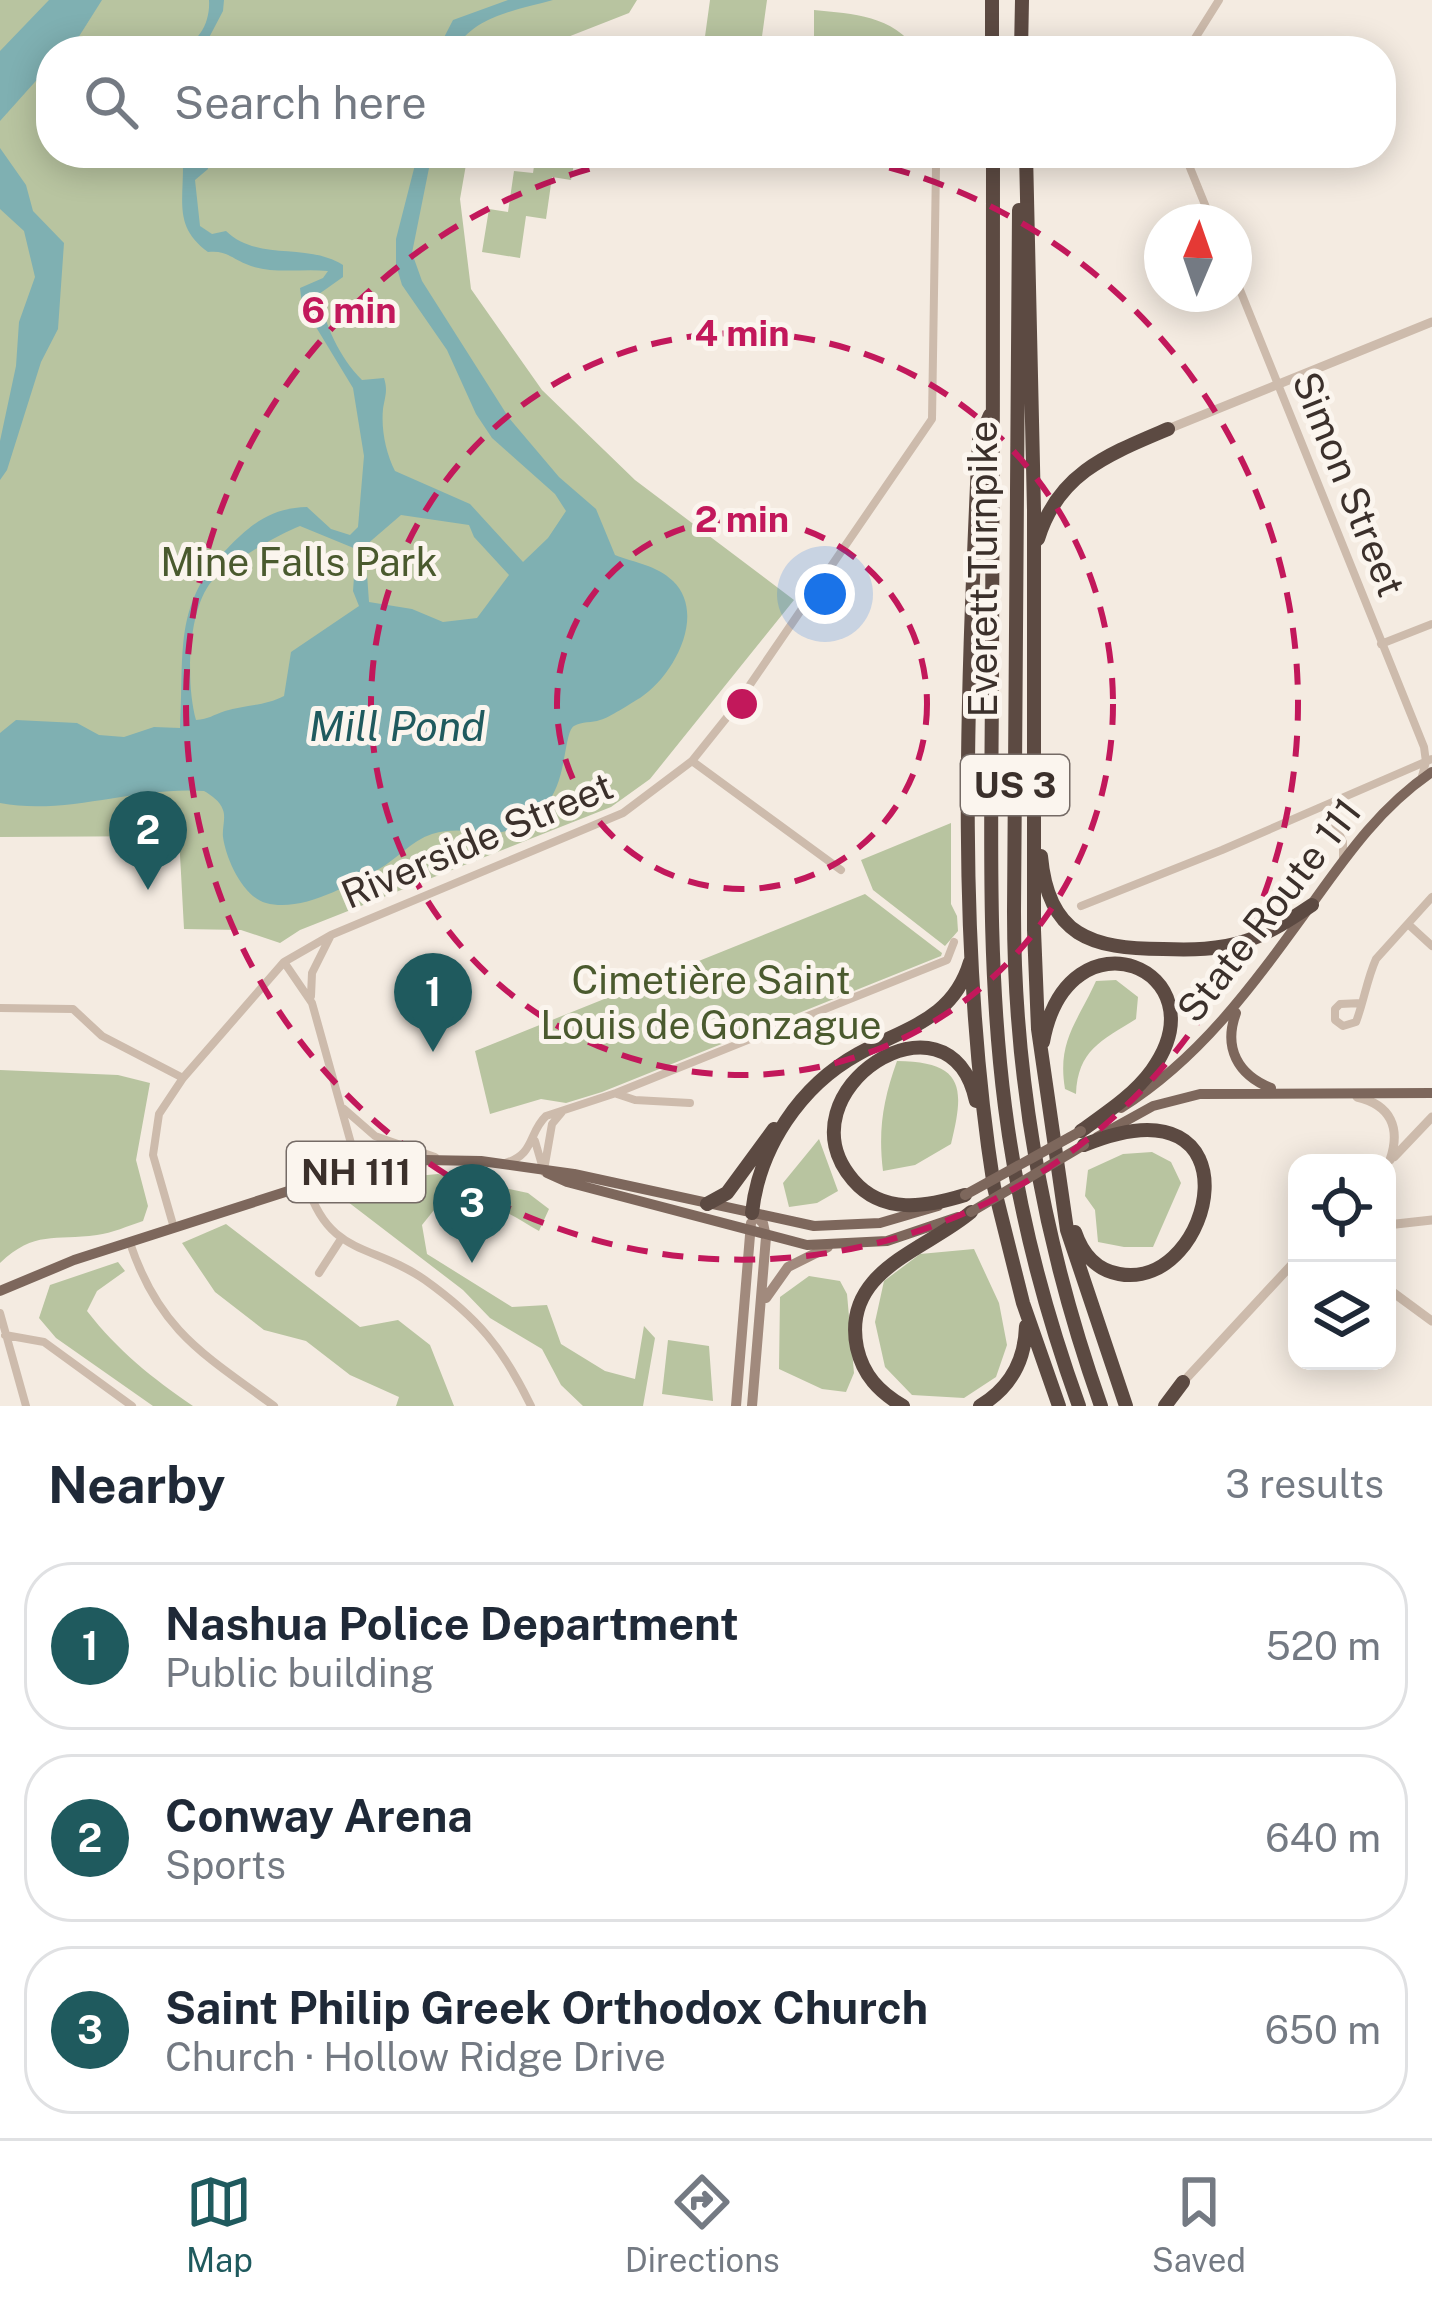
<!DOCTYPE html>
<html lang="en">
<head>
<meta charset="utf-8">
<style>
  body { margin:0; font-family:"Public Sans",sans-serif; background:#f6f6f7; color:#1f2937 }
  .controls { position:absolute; right:36px; bottom:36px; display:grid; overflow:hidden; border-radius:24px; box-shadow:0 6px 30px #0003 }
  .controls button { width:108px; height:108px; display:grid; place-items:center; padding:0; border:0; border-bottom:3px solid #e0e1e3; background:#fff; color:#1f2937; font:60px sans-serif }
  .compass { position:absolute; left:1144px; top:204px; width:108px; height:108px; border-radius:50%; background:#fff; box-shadow:0 6px 30px #0003; rotate:2deg }
  .you { position:absolute; left:825px; top:594px; width:42px; height:42px; margin:-30px; border:9px solid #fff; border-radius:50%; background:#1a73e8; box-shadow:0 0 0 18px #1a73e833 }
  .badge { display:grid; place-items:center; width:78px; height:78px; border-radius:50%; background:#1f5a5e; color:#fff; font-size:39px; font-weight:700 }
  .pin { position:absolute; translate:-50% -99px; filter:drop-shadow(0 3px 6px #0008) }
  .pin::after { content:''; position:absolute; top:63px; width:42px; height:36px; background:inherit; clip-path:polygon(0 0,100% 0,50% 100%) }
  .list { margin:0; padding:0; list-style:none }
  h2 { display:flex; justify-content:space-between; align-items:center; height:156px; margin:0; padding:0 48px; font-size:51px }
  h2 small { font-size:39px; font-weight:400; color:#747a83 }
  .list li { display:grid; grid-template-columns:78px 1fr auto; gap:36px; align-items:center; box-sizing:border-box; height:168px; margin:0 24px 24px; padding:0 24px; border:3px solid #e0e1e3; border-radius:48px }
  .list b { display:block; font-size:45px; white-space:nowrap }
  .list p { margin:0; font-size:39px; white-space:nowrap; color:#747a83 }
  .list em { font-size:39px; font-style:normal; color:#747a83 }
  .icon { flex:none; width:66px; height:66px; fill:none; stroke:currentColor; stroke-width:2; stroke-linecap:round; stroke-linejoin:round }
  .map { position:relative; flex:none; width:1432px; height:1406px; overflow:hidden }
  .search { position:absolute; background:#fff; box-shadow:0 6px 30px #0003; left:36px; right:36px; top:36px; height:132px; display:flex; align-items:center; gap:30px; box-sizing:border-box; padding:0 42px; border-radius:48px; color:#747a83; font-size:45px }
  .sheet { height:732px; background:#fff }
  nav { display:flex; justify-content:space-around; align-items:center; box-sizing:border-box; height:168px; border-top:3px solid #e0e1e3; background:#fff; font-size:33px; color:#747a83 }
  nav a { display:grid; justify-items:center; gap:6px }
  nav .on { color:#1f5a5e }
  .map>svg:first-child { display:block }
  .green { fill:#b8c4a0 }
  .water { fill:#7fb0b2; fill-rule:evenodd }
  .lines { fill:none; stroke-linecap:round; stroke-linejoin:round }
  .minor { stroke:#cdbbac; stroke-width:8 }
  .tertiary { stroke:#cdbbac; stroke-width:9 }
  .secondary { stroke:#a18a7d; stroke-width:10 }
  .primary { stroke:#7d675c; stroke-width:10 }
  .motorway { stroke:#5c4a42; stroke-width:14 }
  .primary-bridge { stroke:#7d675c; stroke-width:10 }
  .ring { fill:none; stroke:#c2185b; stroke-width:6; stroke-dasharray:21 15 }
  .labels { text-anchor:middle; dominant-baseline:central; stroke-width:10; stroke-linejoin:round; paint-order:stroke }
  .shield { fill:#fbf5ee; stroke:#756b66; stroke-width:3 }
  .shield-label { font-size:36px; font-weight:bold; fill:#3b302b }
  .street-label { font-size:39px; fill:#3b302b; stroke:#fbf5ee }
  .park-label { font-size:39px; fill:#4a5a2e; stroke:#fbf5ee }
  .water-label { font-size:42px; font-style:italic; fill:#1f5a5e; stroke:#fbf5ee }
  .centre { fill:#c2185b; stroke:#fbf5ee; stroke-width:6 }
  .ring-label { font-size:36px; text-anchor:middle; font-weight:bold; fill:#c2185b; stroke:#fbf5ee; stroke-width:10; stroke-linejoin:round; paint-order:stroke }
</style>
</head>
<body>
<div class="map">
<svg width="1432" height="1406" viewBox="0 0 1432 1406">
  <rect width="100%" height="100%" fill="#f4ebe1"/>
  <path class="green" d="M0,0H637L629,13L532,51H51V153H468L460,199L471,289L542,390L635,480L794,600L650,779L611,807L300,930L280,943L241,930L184,929L179,836L0,837Z
    M710,0H767L760,51H703Z
    M814,10C854,14 892,15 918,51H814Z
    M536,153H576L571,180L552,177L546,219L526,216L520,258L482,252L489,209L508,212L514,171L533,173Z
    M951,823V904L957,916L958,931L945,946L873,890L861,860Z
    M865,894L942,953L941,956L602,1092L566,1103L541,1099L490,1114L475,1051Z
    M1116,980L1138,997L1136,1019C1101,1041 1078,1050 1076,1094L1065,1089C1057,1041 1077,1023 1096,981Z
    M897,1061C964,1062 965,1087 951,1144L915,1165L883,1171C878,1130 883,1100 897,1061Z
    M0,1070L118,1075L150,1083L136,1160L148,1206L143,1221C128,1226 112,1233 97,1235C54,1241 35,1230 0,1263Z
    M819,1139L838,1191L817,1203L789,1207L783,1183Z
    M1152,1152L1171,1162L1181,1183L1153,1247H1124L1098,1242L1095,1210L1085,1196L1088,1170L1123,1154Z
    M438,1174L528,1193L549,1209L539,1231C507,1212 480,1194 442,1200L422,1225L427,1254L512,1307L547,1305L561,1344L605,1371L635,1379L644,1326L655,1338L643,1406H583L561,1385L542,1349L490,1318L463,1290L335,1192L395,1178Z
    M226,1224L360,1327L398,1320L430,1345L454,1406H396L399,1397L350,1375L306,1341L264,1330L215,1292L182,1243Z
    M974,1249L999,1303L1007,1345L996,1377L964,1398L912,1395L885,1367L875,1322L884,1281L920,1254Z
    M118,1262L125,1271L97,1291L87,1311C118,1351 152,1378 193,1406H153L56,1338L39,1318L50,1285Z
    M809,1276L840,1281L847,1294L854,1373L846,1392L822,1389L779,1369L780,1297Z
    M668,1340L709,1346L713,1401L662,1394Z"/>
  <path class="water" d="M49,0H102L78,38L64,51H51V64L0,121V51Z
    M209,0H224L223,11L202,51H137L160,42C190,58 211,29 209,0Z
    M508,0H553C517,10 473,16 454,51H437L453,20Z
    M0,148L26,185L33,211L64,243L58,329L41,362L7,470L0,480V441L16,366L19,322L35,277L24,231L0,209Z
    M203,153H207L208,169L195,180L200,226L212,234L226,231C258,262 307,242 343,265V277L319,294C325,325 339,357 362,380L384,378C388,391 385,396 383,409C381,430 386,453 395,471L470,504L523,562L548,538L566,511L555,494L492,438L476,414L447,350L402,285L396,265V239L418,153H432L412,253L422,281L509,418L559,477L596,509L615,555C635,563 656,565 673,581C707,614 674,676 640,698C631,703 609,718 600,720C592,723 582,721 574,726C563,733 568,784 543,808C499,852 476,821 432,834C411,841 397,859 379,869C349,885 301,913 266,903C243,897 226,859 223,837C222,828 226,818 223,810C220,801 211,795 204,791C135,786 67,816 0,803V733L16,720L77,723L99,735L124,737L154,727L180,728C185,645 171,599 240,536C261,517 278,508 307,507L331,529L350,535L358,527L364,456L353,388L302,304L300,288L323,278L328,271C302,268 271,275 246,264C231,258 226,250 208,252C175,228 183,204 183,167L198,163ZM401,515L469,525L474,537L509,575L477,618L443,622L412,609L369,602L365,546ZM300,526L356,549L353,591L359,606L291,652L284,696C265,706 244,705 225,711C213,715 209,719 196,720C186,685 187,610 212,581C227,564 279,534 300,526Z"/>
  <g class="lines">
    <path class="minor" d="M1187,51L1219,0
      M1184,153L1212,222
      M1234,275L1424,747L1426,762L1422,776
      M1381,644L1432,624
      M692,761L841,870
      M1327,806L1343,842V860
      M1081,906L1222,850L1432,759
      M1408,924L1432,946
      M284,962L312,1003L359,1172
      M311,996L312,973L330,937
      M1362,1003L1340,1004L1335,1009V1020L1343,1026L1356,1022C1364,1001 1367,979 1376,959L1432,897
      M0,1008L73,1009L102,1036L183,1078
      M617,1094L635,1100L690,1103
      M344,1109L375,1136L435,1157
      M535,1141L544,1172
      M505,1163C535,1155 528,1133 546,1116L616,1093L947,960L954,942
      M544,1170L552,1124L562,1112
      M307,1185C330,1257 372,1243 425,1280C478,1318 503,1348 531,1406
      M174,1228L153,1155L159,1114L183,1078L284,962L331,935L623,813L692,761L732,711L932,419L936,167
      M130,1243C159,1330 203,1354 274,1406
      M319,1273L341,1239
      M0,1313L26,1406
      M5,1335L44,1342L132,1406"/>
    <path class="tertiary" d="M1168,429L1432,322
      M1357,1097C1391,1105 1401,1128 1390,1160
      M1394,1157L1432,1117
      M1387,1225L1432,1220
      M1387,1288L1432,1321
      M1183,1382L1297,1259"/>
    <path class="secondary" d="M766,1298L788,1267L828,1247
      M736,1406L751,1223
      M752,1406L766,1237L763,1223L752,1213"/>
    <path class="primary" d="M1236,1013C1223,1048 1238,1075 1271,1088
      M1121,1108C1203,1057 1258,978 1314,901C1349,852 1382,806 1432,772
      M1097,1137L1153,1106L1200,1094L1432,1093
      M547,1173L567,1182L807,1245L887,1241L958,1217
      M0,1291L74,1260L307,1185L425,1160L481,1161L574,1174L814,1226L880,1223L938,1206"/>
    <path class="motorway" d="M992,51V0
      M1021,51L1022,0
      M993,153C993,323 993,492 992,662C992,810 986,960 1005,1107C1018,1209 1044,1309 1079,1406
      M1026,153L1034,510V930L1038,1029L1067,1230L1126,1406
      M1019,210L1014,912C1014,1083 1044,1245 1101,1406
      M990,415L979,440C968,687 955,941 994,1187
      M1038,539C1058,473 1109,454 1168,429
      M1041,856C1048,936 1092,949 1163,949C1191,950 1219,950 1246,941C1270,933 1291,919 1312,905
      M1043,1042C1068,905 1224,969 1152,1070C1134,1095 1106,1113 1081,1131
      M994,1187L1023,1303L1059,1406
      M965,1195C926,1207 883,1215 853,1180C777,1092 950,979 976,1101
      M707,1204L727,1193L774,1129
      M752,1213C759,1148 800,1086 858,1054C904,1028 953,1020 970,962
      M1075,1232C1082,1253 1096,1270 1119,1274C1215,1292 1263,1072 1084,1145
      M903,1406C879,1392 863,1375 857,1348C841,1270 925,1251 971,1212
      M980,1406C1010,1388 1025,1361 1026,1326
      M1165,1406L1183,1382"/>
    <path class="primary-bridge" d="M965,1195L1081,1131
      M971,1212L1084,1145"/>
  </g>
  <g class="ring">
    <circle cx="742" cy="704" r="185"/>
    <circle cx="742" cy="704" r="371"/>
    <path d="M819 153A556 556 0 1 1 665 153"/>
  </g>
  <g class="labels">
    <g class="shield">
      <rect x="961" y="755" width="108" height="60" rx="9"/>
      <rect x="287" y="1142" width="138" height="60" rx="9"/>
    </g>
    <g class="shield-label">
      <text x="1015" y="785">US 3</text>
      <text x="356" y="1172">NH 111</text>
    </g>
    <g class="street-label">
      <text transform="translate(1349 484) rotate(68)">Simon Street</text>
      <text transform="translate(983 569) rotate(-90)">Everett Turnpike</text>
      <text transform="translate(477 840) rotate(-23)">Riverside Street</text>
      <text transform="translate(1269 910) rotate(-52)">State Route 111</text>
    </g>
    <g class="park-label">
      <text x="299" y="562">Mine Falls Park</text>
      <text x="711" y="980">Cimetière Saint<tspan x="711" dy="45">Louis de Gonzague</tspan></text>
    </g>
    <g class="water-label">
      <text x="397" y="725">Mill Pond</text>
    </g>
  </g>
  <circle cx="742" cy="704" r="18" class="centre"/>
  <g class="ring-label">
    <text x="349" y="323">6 min</text>
    <text x="742" y="346">4 min</text>
    <text x="742" y="532">2 min</text>
  </g>
</svg>
<div class="controls">
<button><svg class="icon" aria-label="locate" viewBox="0 0 24 24"><circle cx="12" cy="12" r="6"/><path d="M12 2v4M12 18v4M2 12h4M18 12h4"/></svg></button>
<button><svg class="icon" aria-label="layers" viewBox="0 0 24 24"><path d="M12 4l9 5-9 5-9-5zM3 14l9 5 9-5"/></svg></button>
</div>
<svg class="compass" viewBox="-18 -18 36 36"><path d="M0-13l5 13h-10z" fill="#e53935"/><path d="M0 13l5-13h-10z" fill="#747a83"/></svg>
<div class="you"></div>
<div class="pin badge" style="left:433px;top:1052px">1</div>
<div class="pin badge" style="left:148px;top:890px">2</div>
<div class="pin badge" style="left:472px;top:1263px">3</div>
<div class="search"><svg class="icon" aria-label="search" viewBox="0 0 24 24"><circle cx="10" cy="10" r="6"/><path d="M15 15l6 6"/></svg>Search here</div>
</div>
<section class="sheet">
<h2>Nearby<small>3 results</small></h2>
<ul class="list">
<li><span class="badge">1</span><div><b>Nashua Police Department</b><p>Public building</p></div><em>520 m</em></li>
<li><span class="badge">2</span><div><b>Conway Arena</b><p>Sports</p></div><em>640 m</em></li>
<li><span class="badge">3</span><div><b>Saint Philip Greek Orthodox Church</b><p>Church · Hollow Ridge Drive</p></div><em>650 m</em></li>
</ul>
</section>
<nav>
<a class="on"><svg class="icon" aria-label="map" viewBox="0 0 24 24"><path d="M3 6l6-2 6 2 6-2v14l-6 2-6-2-6 2zM9 4v14M15 6v14"/></svg>Map</a>
<a><svg class="icon" aria-label="directions" viewBox="0 0 24 24"><path d="M12 3l9 9-9 9-9-9zM9 14v-3h6M13 9l2 2-2 2"/></svg>Directions</a>
<a><svg class="icon" aria-label="saved" viewBox="0 0 24 24"><path d="M7 4h10v16l-5-4-5 4z"/></svg>Saved</a>
</nav>
</body>
</html>
